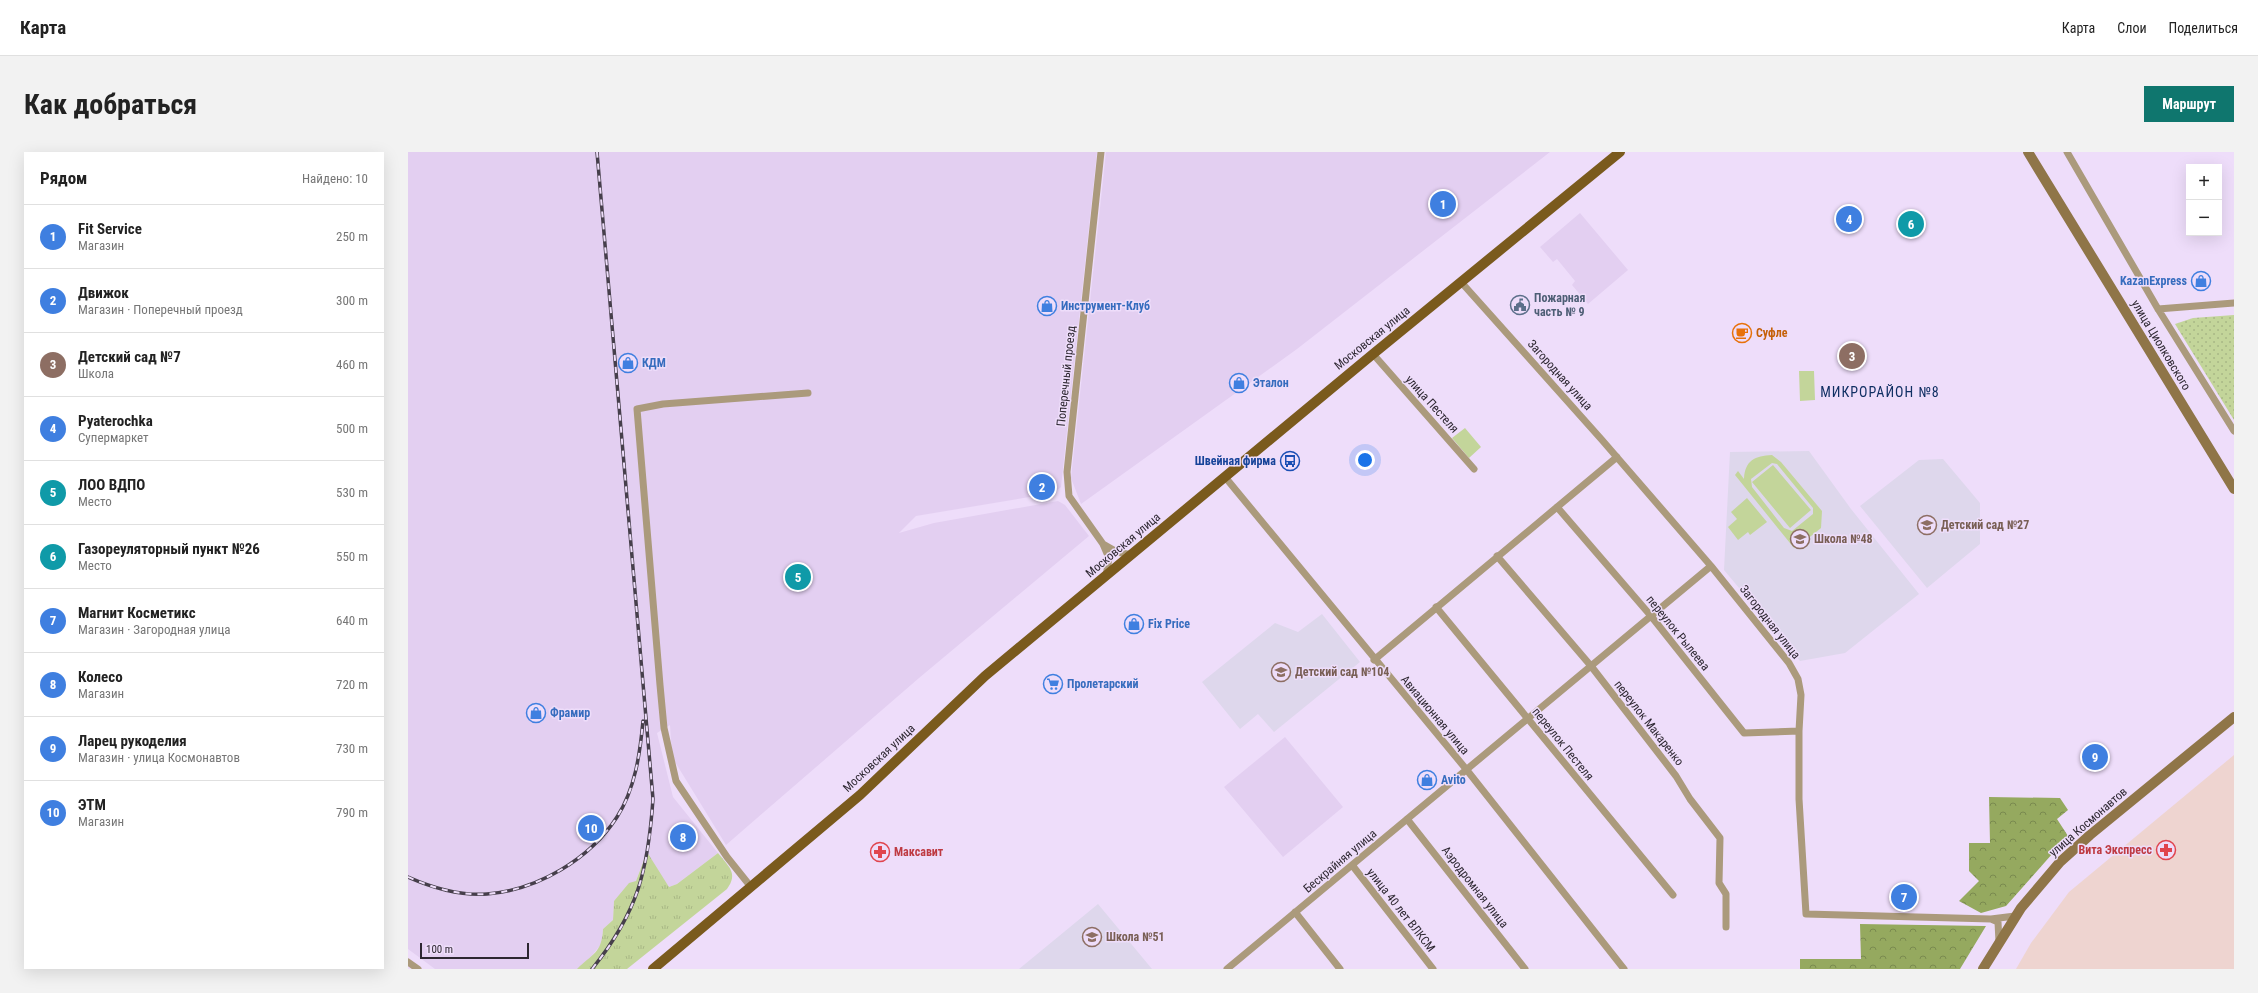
<!DOCTYPE html>
<html lang="ru">
<head>
<meta charset="utf-8">
<style>
  body { margin:0; font-family:"Roboto Condensed",sans-serif; background:#f2f2f2; color:#222 }
  .controls { position:absolute; right:12px; top:12px; display:grid; overflow:hidden; border-radius:0px; box-shadow:0 4px 16px #0002 }
  .controls button { width:36px; height:36px; display:grid; place-items:center; padding:0; border:0; border-bottom:1px solid #e0e0e0; background:#fff; color:#222; font:20px sans-serif }
  .scale { position:absolute; left:12px; bottom:10px; width:109px; box-sizing:border-box; padding-left:4px; border:2px solid #2d2731; border-top:0; font-size:11px; line-height:14px; white-space:nowrap; color:#2d2731; -webkit-text-stroke:3px #eeddfa; paint-order:stroke }
  .you { position:absolute; left:957px; top:308px; width:14px; height:14px; margin:-10px; border:3px solid #fff; border-radius:50%; background:#1a73e8; box-shadow:0 0 0 6px #1a73e833 }
  .badge { display:grid; place-items:center; width:26px; height:26px; border-radius:50%; background:#0f766e; color:#fff; font-size:13px; font-weight:700 }
  .pin { position:absolute; translate:-50% -50%; border:2px solid #fff; box-shadow:0 1px 4px #0006 }
  .list { margin:0; padding:0; list-style:none }
  h2 { display:flex; justify-content:space-between; align-items:center; height:52px; margin:0; padding:0 16px; font-size:17px }
  h2 small { font-size:13px; font-weight:400; color:#767676 }
  .list li { display:grid; grid-template-columns:26px 1fr auto; gap:12px; align-items:center; box-sizing:border-box; height:64px; padding:0 16px; border-top:1px solid #e0e0e0 }
  .list b { display:block; font-size:15px; white-space:nowrap }
  .list p { margin:0; font-size:13px; white-space:nowrap; color:#767676 }
  .list em { font-size:13px; font-style:normal; color:#767676 }
  .map { position:relative; flex:none; width:1826px; height:817px; overflow:hidden; border-radius:0px }
  header { display:flex; align-items:center; gap:24px; box-sizing:border-box; height:56px; padding:0 20px; background:#fff; border-bottom:1px solid #e0e0e0 }
  header strong { font-size:19px }
  nav { display:flex; gap:22px; margin-inline-start:auto; font-size:14px }
  .intro { display:flex; align-items:center; justify-content:space-between; box-sizing:border-box; height:96px; padding:0 24px }
  h1 { margin:0; font-size:28px }
  .button { padding:10px 18px; border-radius:0px; background:#0f766e; color:#fff; font-size:14px; font-weight:700 }
  main { display:flex; gap:24px; padding:0 24px }
  aside { flex:1; background:#fff; border-radius:0px; box-shadow:0 4px 16px #0002 }
  .map>svg:first-child { display:block }
  .built { fill:#e3cff1 }
  .education { fill:#ded7ec }
  .medical { fill:#eed4d0 }
  .grass { fill:url(#grass-tufts) }
  .forest { fill:url(#forest-crowns) }
  .park { fill:url(#park-dots) }
  .pitch { fill:#c3d59a; fill-rule:evenodd }
  .lines { fill:none; stroke-linecap:round; stroke-linejoin:round }
  .minor { stroke:#ab9a7c; stroke-width:7 }
  .secondary { stroke:#8f7548; stroke-width:10 }
  .primary { stroke:#7a5a1d; stroke-width:10 }
  .rail-casing { stroke:#463f4b; stroke-width:3.5 }
  .rail { stroke:#eeddfa; stroke-width:2; stroke-dasharray:6; stroke-linecap:butt }
  .labels { text-anchor:middle; dominant-baseline:central; stroke-width:3; stroke-linejoin:round; paint-order:stroke }
  .shop-label { font-size:12px; font-weight:bold; fill:#366cbe; stroke:#eeddfa; text-anchor:start }
  .service-label { font-size:12px; font-weight:bold; fill:#4e5e75; stroke:#eeddfa; text-anchor:start }
  .food-label { font-size:12px; font-weight:bold; fill:#c56008; stroke:#eeddfa; text-anchor:start }
  .street-label { font-size:12px; fill:#2d2731; stroke:#eeddfa }
  .transit-label { font-size:12px; font-weight:bold; fill:#164399; stroke:#eeddfa; text-anchor:end }
  .education-label { font-size:12px; font-weight:bold; fill:#785e54; stroke:#eeddfa; text-anchor:start }
  .health-label { font-size:12px; font-weight:bold; fill:#be3a42; stroke:#eeddfa; text-anchor:end }
  .quarter-label { font-size:14px; letter-spacing:1px; fill:#102f63; stroke:#eeddfa }
</style>
</head>
<body>
<header>
<strong>Карта</strong>
<nav><a>Карта</a><a>Слои</a><a>Поделиться</a></nav>
</header>
<div class="intro"><h1>Как добраться</h1><a class="button">Маршрут</a></div>
<main>
<aside>
<h2>Рядом<small>Найдено: 10</small></h2>
<ul class="list">
<li><span class="badge" style="background:#3f7fe0">1</span><div><b>Fit Service</b><p>Магазин</p></div><em>250 m</em></li>
<li><span class="badge" style="background:#3f7fe0">2</span><div><b>Движок</b><p>Магазин · Поперечный проезд</p></div><em>300 m</em></li>
<li><span class="badge" style="background:#8d6e63">3</span><div><b>Детский сад №7</b><p>Школа</p></div><em>460 m</em></li>
<li><span class="badge" style="background:#3f7fe0">4</span><div><b>Pyaterochka</b><p>Супермаркет</p></div><em>500 m</em></li>
<li><span class="badge" style="background:#0f9aa8">5</span><div><b>ЛОО ВДПО</b><p>Место</p></div><em>530 m</em></li>
<li><span class="badge" style="background:#0f9aa8">6</span><div><b>Газореуляторный пункт №26</b><p>Место</p></div><em>550 m</em></li>
<li><span class="badge" style="background:#3f7fe0">7</span><div><b>Магнит Косметикс</b><p>Магазин · Загородная улица</p></div><em>640 m</em></li>
<li><span class="badge" style="background:#3f7fe0">8</span><div><b>Колесо</b><p>Магазин</p></div><em>720 m</em></li>
<li><span class="badge" style="background:#3f7fe0">9</span><div><b>Ларец рукоделия</b><p>Магазин · улица Космонавтов</p></div><em>730 m</em></li>
<li><span class="badge" style="background:#3f7fe0">10</span><div><b>ЭТМ</b><p>Магазин</p></div><em>790 m</em></li>
</ul>
</aside>
<div class="map">
<svg width="1826" height="817" viewBox="0 0 1826 817">
  <defs>
    <pattern id="grass-tufts" width="24" height="20" patternUnits="userSpaceOnUse"><rect width="24" height="20" fill="#c3d59a"/><path d="M3 7l-1-3M5 7V3M7 7l1-3M15 17l-1-3M17 17v-4M19 17l1-3" fill="none" stroke="#a8b785"/></pattern>
    <pattern id="forest-crowns" width="20" height="18" patternUnits="userSpaceOnUse"><rect width="20" height="18" fill="#95a95f"/><path d="M2 6a3 3 0 1 1 6 0M12 15a3 3 0 1 1 6 0" fill="none" stroke="#7a8a4f"/></pattern>
    <pattern id="park-dots" width="8" height="8" patternUnits="userSpaceOnUse"><rect width="8" height="8" fill="#c3d59a"/><path d="M2 2h.1M6 6h.1" fill="none" stroke="#a8b785" stroke-width="1.8" stroke-linecap="round"/></pattern>
  </defs>
  <rect width="100%" height="100%" fill="#eeddfa"/>
  <path class="built" d="M0,0H689L653,335L646,341L508,364L491,381L526,371L650,349L657,353L681,384L511,526L318,693L264,605L262,573L249,581L265,645L310,701L269,732L261,735L238,701L228,729L206,749L205,768L195,777L194,791L182,806L169,817H27L0,797Z
    M698,0H1142L889,197L673,352L663,326Z
    M1172,61L1220,118L1180,152L1164,133L1167,129L1149,107L1145,110L1132,95Z
    M877,585L935,655L875,705L816,635Z"/>
  <path class="education" d="M1401,299L1443,357L1511,442L1437,501L1392,509L1316,418L1322,300Z
    M1535,307L1572,351V392L1519,436L1452,354L1511,308Z
    M914,462L952,510L866,580L850,562L832,577L794,530L867,471L890,480Z
    M690,752L744,817H611Z"/>
  <path class="medical" d="M1826,603V817H1608L1623,791L1661,740Z"/>
  <path class="grass" d="M239,700L261,735L269,732L310,701C320,714 331,721 319,737L219,817H169C184,802 194,801 195,777L205,768L206,749L221,731L228,729Z"/>
  <path class="forest" d="M1581,645L1652,646L1660,658L1649,667L1660,684L1598,754L1573,761L1551,749L1571,729L1561,719V691H1582Z
    M1452,772L1578,774L1552,817H1392V807H1453Z"/>
  <path class="park" d="M1826,163V268L1767,172L1785,166Z"/>
  <path class="pitch" d="M1391,219H1406L1407,248L1392,249Z
    M1057,276L1073,295L1061,306L1044,286Z
    M1364,303L1373,310L1414,359L1413,376L1398,388L1388,389L1391,392L1386,396L1327,323L1330,319L1336,327C1337,308 1347,304 1364,303ZM1364,311L1369,312L1405,356V362L1384,379L1376,376L1344,335L1343,327Z
    M1365,313L1403,358L1382,376L1344,330Z
    M1339,346L1359,370L1342,383L1340,380L1330,388L1320,375L1329,367L1323,360Z"/>
  <g class="lines">
    <path class="minor" d="M693,0L659,320L661,344L695,392L701,406L698,424
      M1659,0L1750,157L1826,279
      M1053,130L1194,288L1303,414L1381,511L1390,527L1393,543L1391,579V647L1398,762L1583,767L1590,770L1591,790
      M1750,157L1826,151
      M965,202L1066,317
      M817,325L1058,617L1216,817
      M1149,355L1243,464L1336,581L1391,579
      M695,392L709,400L724,403
      M1089,404L1183,514L1268,624L1282,647L1312,686L1311,731L1318,742V775
      M1028,455L1265,743
      M966,508L1209,305
      M999,667L1117,817
      M944,713L1025,817
      M343,735L319,705L268,629L256,576L252,533L229,257L255,252L400,241
      M887,760L932,817
      M1583,767L1607,764
      M0,810L10,817
      M819,817L1303,414"/>
    <path class="secondary" d="M1620,0L1826,337
      M1575,817L1613,756L1652,710L1682,683L1826,565"/>
    <path class="primary" d="M245,817L452,643L577,524L965,202L1212,0"/>
    <defs>
      <path id="rail" d="M0,725C25,736 52,744 79,742C130,738 182,707 209,665C227,637 232,602 235,569
        M184,817C230,760 240,719 245,647L189,0"/>
    </defs>
    <use href="#rail" class="rail-casing"/>
    <use href="#rail" class="rail"/>
  </g>
  <defs>
    <symbol id="shop-ring" viewBox="-11 -11 22 22"><circle r="9.5" fill="#eeddfa" stroke="#3f7fe0" stroke-width="1.5"/><path d="M-5-2.5h2.3a2.7 3.5 0 0 1 5.4 0H5L5.5 6h-11ZM-1.5-2.5h3a1.5 2.3 0 0 0-3 0Z" fill="#3f7fe0"/></symbol>
    <symbol id="civic-ring" viewBox="-11 -11 22 22"><circle r="9.5" fill="#eeddfa" stroke="#5c6f8a" stroke-width="1.5"/><path d="M-.6-6.5H3V-4.5H.6V-3L4-1V1h2V6H-6V1h2V-1L-.6-3ZM-1.2 2.5V6h2.4V2.5Z" fill="#5c6f8a"/></symbol>
    <symbol id="cafe-ring" viewBox="-11 -11 22 22"><circle r="9.5" fill="#eeddfa" stroke="#e8710a" stroke-width="1.5"/><path d="M-5.5-4.5H6V0H3Q3 3.5 0 3.5H-2.5Q-5.5 3.5-5.5 0ZM3-3.2v2h1.7v-2ZM-6 4.5H4V6H-6Z" fill="#e8710a"/></symbol>
    <symbol id="bus-ring" viewBox="-11 -11 22 22"><circle r="9.5" fill="#eeddfa" stroke="#1a4fb4" stroke-width="1.5"/><path d="M-5-6H5V4H4V6H2V4H-2V6H-4V4H-5ZM-3.5-4V0h7V-4ZM-3.5 1.2v1.5H-2V1.2ZM2 1.2v1.5H3.5V1.2Z" fill="#1a4fb4"/></symbol>
    <symbol id="school-ring" viewBox="-11 -11 22 22"><circle r="9.5" fill="#eeddfa" stroke="#8d6e63" stroke-width="1.5"/><path d="M0-5L7-2L0 1L-7-2ZM-4 1L0 2.5L4 1V4Q0 6-4 4Z" fill="#8d6e63"/></symbol>
    <symbol id="supermarket-ring" viewBox="-11 -11 22 22"><circle r="9.5" fill="#eeddfa" stroke="#3f7fe0" stroke-width="1.5"/><path d="M-6-5.5h2.5l.6 2H6L4.5 2H-2.5L-4.4-4H-6ZM-1.5 3.2a1.3 1.3 0 1 0 .1 0ZM3 3.2a1.3 1.3 0 1 0 .1 0Z" fill="#3f7fe0"/></symbol>
    <symbol id="pharmacy-ring" viewBox="-11 -11 22 22"><circle r="9.5" fill="#eeddfa" stroke="#e0444e" stroke-width="1.5"/><path d="M-2-6h4v4h4v4h-4v4h-4v-4h-4v-4h4Z" fill="#e0444e"/></symbol>
  </defs>
  <g fill-rule="evenodd">
    <use href="#shop-ring" x="1782" y="118" width="22" height="22"/>
    <use href="#civic-ring" x="1101" y="142" width="22" height="22"/>
    <use href="#shop-ring" x="628" y="143" width="22" height="22"/>
    <use href="#cafe-ring" x="1323" y="170" width="22" height="22"/>
    <use href="#shop-ring" x="209" y="200" width="22" height="22"/>
    <use href="#shop-ring" x="820" y="220" width="22" height="22"/>
    <use href="#bus-ring" x="871" y="298" width="22" height="22"/>
    <use href="#school-ring" x="1508" y="362" width="22" height="22"/>
    <use href="#school-ring" x="1381" y="376" width="22" height="22"/>
    <use href="#shop-ring" x="715" y="461" width="22" height="22"/>
    <use href="#school-ring" x="862" y="509" width="22" height="22"/>
    <use href="#supermarket-ring" x="634" y="521" width="22" height="22"/>
    <use href="#shop-ring" x="117" y="550" width="22" height="22"/>
    <use href="#shop-ring" x="1008" y="617" width="22" height="22"/>
    <use href="#pharmacy-ring" x="1747" y="687" width="22" height="22"/>
    <use href="#pharmacy-ring" x="461" y="689" width="22" height="22"/>
    <use href="#school-ring" x="673" y="774" width="22" height="22"/>
  </g>
  <g class="labels">
    <g class="shop-label">
      <text x="1779" y="129" text-anchor="end">KazanExpress</text>
      <text x="653" y="154">Инструмент-Клуб</text>
      <text x="234" y="211">КДМ</text>
      <text x="845" y="231">Эталон</text>
      <text x="740" y="472">Fix Price</text>
      <text x="659" y="532">Пролетарский</text>
      <text x="142" y="561">Фрамир</text>
      <text x="1033" y="628">Avito</text>
    </g>
    <g class="service-label">
      <text x="1126" y="146">Пожарная<tspan x="1126" dy="14">часть № 9</tspan></text>
    </g>
    <g class="food-label">
      <text x="1348" y="181">Суфле</text>
    </g>
    <g class="street-label">
      <text transform="translate(964 186) rotate(-39)">Московская улица</text>
      <text transform="translate(1753 193) rotate(59)">улица Циолковского</text>
      <text transform="translate(1152 223) rotate(48)">Загородная улица</text>
      <text transform="translate(658 224) rotate(-84)">Поперечный проезд</text>
      <text transform="translate(1024 252) rotate(48)">улица Пестеля</text>
      <text transform="translate(715 393) rotate(-40)">Московская улица</text>
      <text transform="translate(1362 470) rotate(52)">Загородная улица</text>
      <text transform="translate(1270 481) rotate(51)">переулок Рылеева</text>
      <text transform="translate(1027 563) rotate(50)">Авиационная улица</text>
      <text transform="translate(1241 571) rotate(52)">переулок Макаренко</text>
      <text transform="translate(1155 592) rotate(51)">переулок Пестеля</text>
      <text transform="translate(471 606) rotate(-43)">Московская улица</text>
      <text transform="translate(1680 670) rotate(-41)">улица Космонавтов</text>
      <text transform="translate(932 709) rotate(-40)">Бескрайняя улица</text>
      <text transform="translate(1067 735) rotate(52)">Аэродромная улица</text>
      <text transform="translate(993 758) rotate(52)">улица 40 лет ВЛКСМ</text>
    </g>
    <g class="transit-label">
      <text x="868" y="309">Швейная фирма</text>
    </g>
    <g class="education-label">
      <text x="1533" y="373">Детский сад №27</text>
      <text x="1406" y="387">Школа №48</text>
      <text x="887" y="520">Детский сад №104</text>
      <text x="698" y="785">Школа №51</text>
    </g>
    <g class="health-label">
      <text x="1744" y="698">Вита Экспресс</text>
      <text x="486" y="700" text-anchor="start">Максавит</text>
    </g>
    <g class="quarter-label">
      <text x="1472" y="240">МИКРОРАЙОН №8</text>
    </g>
  </g>
</svg>
<div class="controls">
<button>+</button>
<button>−</button>
</div>
<div class="scale">100 m</div>
<div class="you"></div>
<div class="pin badge" style="left:1035px;top:52px;background:#3f7fe0">1</div>
<div class="pin badge" style="left:634px;top:335px;background:#3f7fe0">2</div>
<div class="pin badge" style="left:1444px;top:204px;background:#8d6e63">3</div>
<div class="pin badge" style="left:1441px;top:67px;background:#3f7fe0">4</div>
<div class="pin badge" style="left:390px;top:425px;background:#0f9aa8">5</div>
<div class="pin badge" style="left:1503px;top:72px;background:#0f9aa8">6</div>
<div class="pin badge" style="left:1496px;top:745px;background:#3f7fe0">7</div>
<div class="pin badge" style="left:275px;top:685px;background:#3f7fe0">8</div>
<div class="pin badge" style="left:1687px;top:605px;background:#3f7fe0">9</div>
<div class="pin badge" style="left:183px;top:676px;background:#3f7fe0">10</div>
</div>
</main>
</body>
</html>
